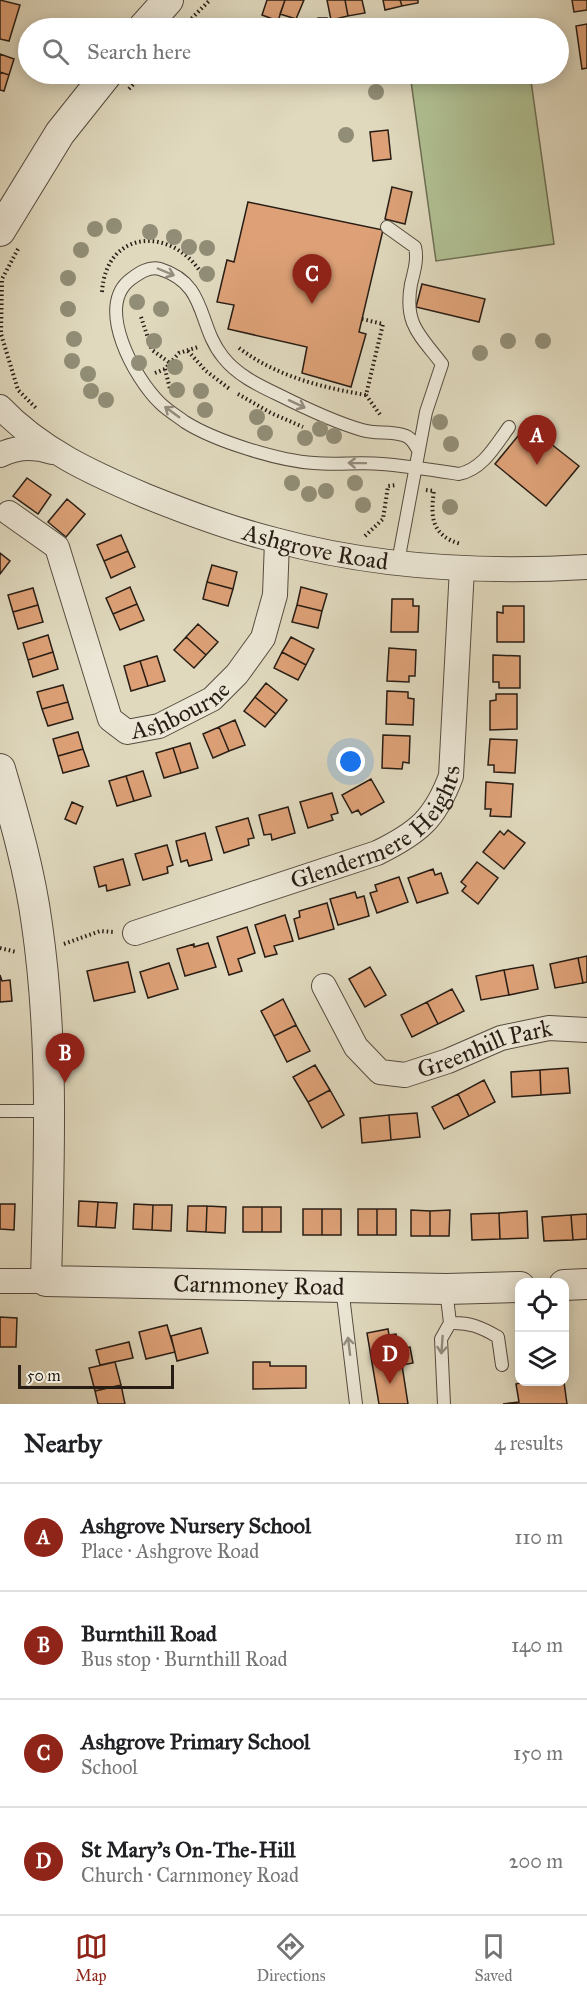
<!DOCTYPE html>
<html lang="en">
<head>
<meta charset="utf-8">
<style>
  body { margin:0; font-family:"IM FELL Great Primer",serif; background:#f2f2f2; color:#202124 }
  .controls { position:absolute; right:18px; bottom:18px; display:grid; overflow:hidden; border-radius:12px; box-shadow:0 3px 15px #0003 }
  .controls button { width:54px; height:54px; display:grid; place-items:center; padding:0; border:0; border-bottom:2px solid #e0e0e0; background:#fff; color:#202124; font:30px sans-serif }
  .scale { position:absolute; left:18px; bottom:15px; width:156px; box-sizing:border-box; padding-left:6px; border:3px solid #281d15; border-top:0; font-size:16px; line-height:21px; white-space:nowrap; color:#281d15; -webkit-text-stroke:4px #ebe6d5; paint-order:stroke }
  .you { position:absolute; left:351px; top:762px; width:21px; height:21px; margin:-15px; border:4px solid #fff; border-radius:50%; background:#1a73e8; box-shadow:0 0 0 9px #1a73e833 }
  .badge { display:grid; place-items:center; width:39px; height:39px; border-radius:50%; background:#8f2418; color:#fff; font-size:20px; font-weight:700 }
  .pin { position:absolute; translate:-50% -50px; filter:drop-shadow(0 2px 3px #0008) }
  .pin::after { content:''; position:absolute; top:32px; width:21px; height:18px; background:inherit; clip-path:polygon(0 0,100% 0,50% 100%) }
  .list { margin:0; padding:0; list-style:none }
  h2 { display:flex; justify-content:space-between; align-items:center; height:78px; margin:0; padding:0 24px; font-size:26px }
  h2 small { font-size:20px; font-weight:400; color:#757577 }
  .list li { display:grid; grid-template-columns:39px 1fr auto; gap:18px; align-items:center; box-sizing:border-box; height:108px; padding:0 24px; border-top:2px solid #e0e0e0 }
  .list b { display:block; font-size:22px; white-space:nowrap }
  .list p { margin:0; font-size:20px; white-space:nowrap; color:#757577 }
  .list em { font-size:20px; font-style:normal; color:#757577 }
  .icon { flex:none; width:33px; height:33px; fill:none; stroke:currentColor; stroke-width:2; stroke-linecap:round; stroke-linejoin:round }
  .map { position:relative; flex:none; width:587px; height:1404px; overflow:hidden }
  .search { position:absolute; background:#fff; box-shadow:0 3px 15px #0003; left:18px; right:18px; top:18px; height:66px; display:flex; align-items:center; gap:15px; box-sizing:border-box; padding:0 21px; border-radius:33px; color:#757577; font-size:22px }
  .sheet { height:510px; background:#fff }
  nav { display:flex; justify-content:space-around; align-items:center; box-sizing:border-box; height:84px; border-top:2px solid #e0e0e0; background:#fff; font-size:16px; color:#757577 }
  nav a { display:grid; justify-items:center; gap:3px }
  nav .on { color:#8f2418 }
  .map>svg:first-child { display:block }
  .green { fill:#b0c093; stroke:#6c6e54; stroke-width:1.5 }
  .building { fill:#dea177; stroke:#281d15; stroke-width:1.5 }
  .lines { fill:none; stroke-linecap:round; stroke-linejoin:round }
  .service-casing { stroke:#564c3f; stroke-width:14 }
  .minor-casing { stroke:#564c3f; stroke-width:26 }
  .tertiary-casing { stroke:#564c3f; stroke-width:32 }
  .path { stroke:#281d15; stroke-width:4; stroke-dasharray:1.5 3; stroke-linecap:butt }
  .service { stroke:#ebe6d5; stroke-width:12 }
  .minor { stroke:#ebe6d5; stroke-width:24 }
  .tertiary { stroke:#ebe6d5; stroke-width:30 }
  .tree { fill:#918d76 }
  .oneway { stroke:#938c7f }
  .labels { text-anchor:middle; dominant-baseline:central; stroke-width:6; stroke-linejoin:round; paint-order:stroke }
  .street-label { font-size:24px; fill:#281d15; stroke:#ebe6d5 }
</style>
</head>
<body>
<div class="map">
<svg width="587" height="1404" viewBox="0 0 587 1404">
  <rect width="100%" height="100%" fill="#e0d9be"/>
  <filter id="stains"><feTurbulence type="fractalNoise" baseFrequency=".00333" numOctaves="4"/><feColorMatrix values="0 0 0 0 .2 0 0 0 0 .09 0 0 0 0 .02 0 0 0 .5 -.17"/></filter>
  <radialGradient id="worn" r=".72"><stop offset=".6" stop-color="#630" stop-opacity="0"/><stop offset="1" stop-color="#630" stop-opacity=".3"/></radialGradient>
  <path class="green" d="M410,74H530L554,244L436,261Z"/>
  <path class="building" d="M0,0L20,5L9,41L0,39Z
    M267,0H285L278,21L262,15Z
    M285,0H304L296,19L280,14Z
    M327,0H345L348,16L331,20Z
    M345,0H362L365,13L348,16Z
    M383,0H400L402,6L385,10Z
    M400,0H418V3L402,6Z
    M572,0H587V10L574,12Z
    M318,18H327V28H318Z
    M587,24V68L582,69L576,26Z
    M0,54L14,59L9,75L0,72Z
    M0,72L9,75L4,91L0,90Z
    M388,130L391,159L373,161L370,132Z
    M392,187L412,192L405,224L385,219Z
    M248,202L383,230L359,332L366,334L351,387L302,373L307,347L228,329L234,305L217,302L227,260L234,262Z
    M422,284L485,299L479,322L416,307Z
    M527,425L579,466L546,506L495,464Z
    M27,478L51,495L38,514L13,496Z
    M67,499L85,514L66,537L48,522Z
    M121,535L128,551L104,561L97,545Z
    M128,551L135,567L111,578L104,561Z
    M0,553L10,561L0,574Z
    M212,565L237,572L233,589L207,582Z
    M207,582L233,589L228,606L203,599Z
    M130,587L137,604L113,614L106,598Z
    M301,587L327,594L322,611L297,605Z
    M33,588L38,605L13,612L8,595Z
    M392,599H413V606H419L418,632H391Z
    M137,604L144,620L120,630L113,614Z
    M38,605L43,622L18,629L13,612Z
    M297,605L322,611L318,628L292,622Z
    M503,606H524V642H497V612L503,613Z
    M198,624L218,642L206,655L186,637Z
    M48,635L53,652L28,660L23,643Z
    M186,637L206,655L194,668L174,650Z
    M291,637L314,649L306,665L282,652Z
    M389,648L416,650L415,676H409V682L387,681Z
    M53,652L58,669L33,677L28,660Z
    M282,652L306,665L298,680L274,668Z
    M493,655L520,656V688H499V682H493Z
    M157,656L165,681L148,686L140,661Z
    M140,661L148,686L131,691L124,666Z
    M266,683L287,700L276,714L255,697Z
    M63,685L68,702L42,709L37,692Z
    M387,691L408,692V698L414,699L413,725L386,724Z
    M496,694H517V729L490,730V701L496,700Z
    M255,697L276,714L265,727L244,711Z
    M68,702L73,719L48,726L42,709Z
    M235,720L245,745L229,751L219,727Z
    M219,727L229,751L213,758L203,734Z
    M78,732L83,749L58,756L53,739Z
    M383,735L410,736L409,763L403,762L402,769L382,768Z
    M490,739L517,740L515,773L494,772V765H488Z
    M190,743L198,768L181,773L173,748Z
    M173,748L181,773L164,778L156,753Z
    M83,749L89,766L63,773L58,756Z
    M143,771L151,796L134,801L126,776Z
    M126,776L134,801L117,806L109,781Z
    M371,779L384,802L361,815L358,810L352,813L342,795Z
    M486,782L513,784L511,817L490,816L491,809H485Z
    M332,793L338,813L331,815L333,820L308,828L300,802Z
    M72,802L83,807L76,824L65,819Z
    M288,807L295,833L272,840L271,834L264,835L259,815Z
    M248,818L254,838L248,839L249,845L224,853L216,827Z
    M508,830L525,843L504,869L483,852L500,831L504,835Z
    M205,833L212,860L189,866L187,860L181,862L176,841Z
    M167,845L173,865L167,867L168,873L143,880L135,854Z
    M123,859L130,885L107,891L106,885L99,887L94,867Z
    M477,862L498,878L478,904L462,891L466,886L461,882Z
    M433,869L435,875L441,873L448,893L417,903L408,878Z
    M399,877L408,902L377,913L370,893L377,891L375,885Z
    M355,892L357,898L364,896L369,916L338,925L330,899Z
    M327,903L334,929L299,939L294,919L300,917L299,911Z
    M285,915L293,941L274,946L277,954L265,957L255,925Z
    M247,927L255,953L238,959L242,971L229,975L217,937Z
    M208,943L216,967L185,976L177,949L194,944V947Z
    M587,956V982L583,983L578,958Z
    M578,958L583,983L555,988L550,964Z
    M128,962L135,992L94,1001L87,971Z
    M169,963L178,989L148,998L140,972Z
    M533,965L538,989L509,995L504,970Z
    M370,967L386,995L365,1007L349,979Z
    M504,970L509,995L481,1000L476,976Z
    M0,975L2,981L10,980L12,1001L0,1002Z
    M452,989L464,1011L438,1024L427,1002Z
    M283,999L296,1025L274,1036L261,1011Z
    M427,1002L438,1024L412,1037L401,1015Z
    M296,1025L310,1051L287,1062L274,1036Z
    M315,1065L330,1090L308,1102L293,1077Z
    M568,1068L570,1093L541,1095L540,1070Z
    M540,1070L541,1095L512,1097L511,1072Z
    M484,1080L495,1102L469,1116L458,1094Z
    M330,1090L344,1115L322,1128L308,1102Z
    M458,1094L469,1116L444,1129L432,1107Z
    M417,1113L420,1137L391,1140L389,1115Z
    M389,1115L391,1140L362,1143L360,1118Z
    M79,1201L98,1202L96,1227L78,1226Z
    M98,1202L117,1203L115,1228L96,1227Z
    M0,1204H15L14,1230L0,1229Z
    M134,1204L153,1205L152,1230L133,1229Z
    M153,1205H172L171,1231L152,1230Z
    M188,1206H207L206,1232L187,1231Z
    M207,1206L226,1207L225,1233L206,1232Z
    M243,1207H262V1232H243Z
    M262,1207H281V1232H262Z
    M303,1209H322V1235H303Z
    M322,1209H341V1235H322Z
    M358,1209H377V1235H358Z
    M377,1209H396V1235H377Z
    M411,1210L430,1211V1236H411Z
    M450,1210L449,1236H430V1211Z
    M527,1211L528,1238L500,1239L499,1213Z
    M499,1213L500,1239L472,1240L471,1214Z
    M587,1214V1239L573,1240L571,1215Z
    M571,1215L573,1240L544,1241L542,1217Z
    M0,1317L17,1318L16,1347H0Z
    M167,1325L175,1352L146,1359L139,1332Z
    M201,1328L208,1353L177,1361L171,1336Z
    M388,1329L389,1335L396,1334L399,1349L410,1347L413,1363L402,1365L408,1404H379L367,1333Z
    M129,1342L133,1358L100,1365L96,1350Z
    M115,1362L121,1385L95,1391L89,1368Z
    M253,1362H270V1366H306V1388L253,1389Z
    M520,1382H564L567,1404H503L519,1402L516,1384L520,1383Z
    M121,1385L125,1404H98L95,1391Z"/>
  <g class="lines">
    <defs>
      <path id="service" d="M387,227L415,247C418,259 414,272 411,284C404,324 419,334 442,364L426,412L398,562
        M418,450C414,443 411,437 403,435C390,431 375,434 362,430C334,422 305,408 279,395C258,385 237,375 223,357C197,325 208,284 160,269C149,266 139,273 131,279C94,306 135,379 160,403C167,410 177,416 185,422C215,441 279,461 314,463C337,465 360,462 382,464C408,466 433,470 459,474C483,469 495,446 509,427
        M0,1111H48
        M342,1287L356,1404
        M450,1323C469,1322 481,1327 498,1337L502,1365
        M444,1404L441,1339L450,1323L446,1289"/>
      <g id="minor">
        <path id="s1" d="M0,407C41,450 92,473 146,496C188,513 231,529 275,540C374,567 485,573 587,567"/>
        <path d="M0,455C16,447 35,446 52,452"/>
        <path id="s2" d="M9,513L57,547L110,719L127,732L159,726L212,699L237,674L263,638L275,595L277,541"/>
        <path id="s3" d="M135,933L377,853C418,833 435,819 451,776L462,568"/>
        <path id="s4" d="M324,986L356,1047L380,1072L405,1075L448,1061L501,1038L549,1028L587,1030"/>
        <path d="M0,1281H46"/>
      </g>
      <g id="tertiary">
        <path d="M143,28L168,0"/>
        <path d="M0,231L60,133L107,74"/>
        <path id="s5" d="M0,769C15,820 30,872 37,925C54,1042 49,1163 46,1281L446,1289L520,1287"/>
        <path d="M564,1285L587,1284"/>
      </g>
    </defs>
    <use href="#service" class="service-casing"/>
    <use href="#minor" class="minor-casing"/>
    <use href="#tertiary" class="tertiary-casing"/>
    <path class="path" d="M182,28L210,0
      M129,89L143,74
      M18,249L2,279L1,334L18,390L36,408
      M102,292C106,228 174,226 203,276
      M141,317L152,350L170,363
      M362,319L383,324L366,395L381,416
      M239,348C276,376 320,387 366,395
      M188,351L206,371L231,390
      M165,369L170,389
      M155,373L165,369L179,353L198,347
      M238,394L271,413L303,427
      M426,490L434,491C430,518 432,536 461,544
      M365,536L383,519L388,486L396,485
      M64,944L100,931L114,932
      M0,948L16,952"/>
    <use href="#service" class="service"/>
    <use href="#minor" class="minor"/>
    <use href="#tertiary" class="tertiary"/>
  </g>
  <g class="tree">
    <circle cx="376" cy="92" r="8"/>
    <circle cx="346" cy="135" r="8"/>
    <circle cx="114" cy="226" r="8"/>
    <circle cx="95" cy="229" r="8"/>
    <circle cx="150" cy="232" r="8"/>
    <circle cx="174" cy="237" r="8"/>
    <circle cx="189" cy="247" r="8"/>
    <circle cx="207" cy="248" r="8"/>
    <circle cx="81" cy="250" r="8"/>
    <circle cx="207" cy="274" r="8"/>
    <circle cx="68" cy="278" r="8"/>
    <circle cx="137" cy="302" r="8"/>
    <circle cx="68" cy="309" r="8"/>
    <circle cx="161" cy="309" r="8"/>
    <circle cx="74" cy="339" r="8"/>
    <circle cx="154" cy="341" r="8"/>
    <circle cx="508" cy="341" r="8"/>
    <circle cx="543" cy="341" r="8"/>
    <circle cx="480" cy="353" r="8"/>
    <circle cx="72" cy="361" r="8"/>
    <circle cx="139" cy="363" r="8"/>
    <circle cx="175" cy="367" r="8"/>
    <circle cx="88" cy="374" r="8"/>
    <circle cx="177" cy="390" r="8"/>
    <circle cx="91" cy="391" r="8"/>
    <circle cx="201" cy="391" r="8"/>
    <circle cx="106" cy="400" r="8"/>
    <circle cx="205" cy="410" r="8"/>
    <circle cx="257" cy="417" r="8"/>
    <circle cx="440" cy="422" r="8"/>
    <circle cx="320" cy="429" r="8"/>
    <circle cx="265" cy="433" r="8"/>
    <circle cx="334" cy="436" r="8"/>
    <circle cx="305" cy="438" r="8"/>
    <circle cx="451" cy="444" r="8"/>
    <circle cx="292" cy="483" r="8"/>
    <circle cx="355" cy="483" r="8"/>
    <circle cx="326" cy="491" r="8"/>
    <circle cx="309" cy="494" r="8"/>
    <circle cx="363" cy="505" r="8"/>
    <circle cx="450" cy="507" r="8"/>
  </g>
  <defs><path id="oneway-shaft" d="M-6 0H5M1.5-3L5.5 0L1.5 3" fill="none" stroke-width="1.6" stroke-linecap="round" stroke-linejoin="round" transform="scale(1.5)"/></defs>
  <g class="oneway">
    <use href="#oneway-shaft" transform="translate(166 272) rotate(23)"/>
    <use href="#oneway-shaft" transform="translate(297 404) rotate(25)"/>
    <use href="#oneway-shaft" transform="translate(172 412) rotate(-144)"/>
    <use href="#oneway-shaft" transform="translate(357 463) rotate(-179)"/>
    <use href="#oneway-shaft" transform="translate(442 1345) rotate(94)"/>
    <use href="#oneway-shaft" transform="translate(349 1346) rotate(-97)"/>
  </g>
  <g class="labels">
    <g class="street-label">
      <text stroke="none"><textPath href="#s1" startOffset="350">Ashgrove Road</textPath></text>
      <text stroke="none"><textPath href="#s2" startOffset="318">Ashbourne</textPath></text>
      <text stroke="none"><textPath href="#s3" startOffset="270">Glendermere Heights</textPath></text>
      <text stroke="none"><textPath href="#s4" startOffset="213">Greenhill Park</textPath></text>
      <text stroke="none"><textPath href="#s5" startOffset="730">Carnmoney Road</textPath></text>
    </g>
  </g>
  <rect width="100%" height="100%" filter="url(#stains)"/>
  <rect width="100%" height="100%" fill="url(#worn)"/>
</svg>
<div class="controls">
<button><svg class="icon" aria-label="locate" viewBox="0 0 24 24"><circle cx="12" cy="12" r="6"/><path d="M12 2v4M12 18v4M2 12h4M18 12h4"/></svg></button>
<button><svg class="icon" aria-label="layers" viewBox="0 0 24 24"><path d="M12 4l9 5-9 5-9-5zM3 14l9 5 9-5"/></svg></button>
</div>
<div class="scale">50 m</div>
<div class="you"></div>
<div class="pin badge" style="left:537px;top:465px">A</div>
<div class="pin badge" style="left:65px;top:1083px">B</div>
<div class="pin badge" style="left:312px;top:304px">C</div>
<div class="pin badge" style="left:390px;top:1384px">D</div>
<div class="search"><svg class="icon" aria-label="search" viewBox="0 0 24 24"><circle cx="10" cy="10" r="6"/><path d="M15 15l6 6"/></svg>Search here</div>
</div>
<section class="sheet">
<h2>Nearby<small>4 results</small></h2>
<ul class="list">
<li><span class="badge">A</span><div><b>Ashgrove Nursery School</b><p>Place · Ashgrove Road</p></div><em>110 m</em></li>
<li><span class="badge">B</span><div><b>Burnthill Road</b><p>Bus stop · Burnthill Road</p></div><em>140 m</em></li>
<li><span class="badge">C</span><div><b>Ashgrove Primary School</b><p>School</p></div><em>150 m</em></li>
<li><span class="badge">D</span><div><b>St Mary's On-The-Hill</b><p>Church · Carnmoney Road</p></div><em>200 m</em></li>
</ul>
</section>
<nav>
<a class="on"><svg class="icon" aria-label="map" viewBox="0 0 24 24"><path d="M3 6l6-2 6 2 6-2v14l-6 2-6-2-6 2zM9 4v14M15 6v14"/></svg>Map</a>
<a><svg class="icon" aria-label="directions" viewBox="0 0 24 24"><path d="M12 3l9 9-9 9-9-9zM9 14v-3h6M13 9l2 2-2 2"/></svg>Directions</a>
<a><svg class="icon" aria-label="saved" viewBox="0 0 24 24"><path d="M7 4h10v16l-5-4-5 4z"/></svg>Saved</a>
</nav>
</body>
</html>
